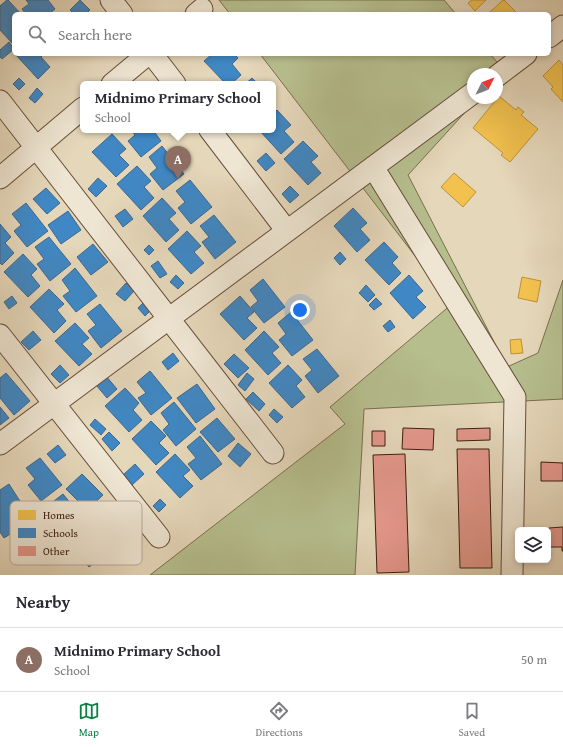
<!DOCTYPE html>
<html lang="en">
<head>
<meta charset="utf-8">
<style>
  body { margin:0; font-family:"Gentium Book Plus",serif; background:#f7f7f7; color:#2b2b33 }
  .controls { position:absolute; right:12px; bottom:12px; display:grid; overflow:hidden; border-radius:6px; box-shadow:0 2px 6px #0003 }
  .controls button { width:36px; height:36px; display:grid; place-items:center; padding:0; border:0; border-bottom:1px solid #e1e1e2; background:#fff; color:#2b2b33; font:20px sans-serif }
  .compass { position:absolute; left:467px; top:68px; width:36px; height:36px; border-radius:50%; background:#fff; box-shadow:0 2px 6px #0003; rotate:48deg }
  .you { position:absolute; left:300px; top:310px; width:14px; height:14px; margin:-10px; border:3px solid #fff; border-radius:50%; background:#1a73e8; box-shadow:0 0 0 6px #1a73e833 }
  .badge { display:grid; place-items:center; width:26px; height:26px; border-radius:50%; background:#0b8043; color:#fff; font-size:13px; font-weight:700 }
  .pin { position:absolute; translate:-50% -33px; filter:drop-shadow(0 1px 2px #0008) }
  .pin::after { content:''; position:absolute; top:21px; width:14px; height:12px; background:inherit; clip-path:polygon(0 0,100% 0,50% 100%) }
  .popup { position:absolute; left:80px; top:81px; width:196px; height:52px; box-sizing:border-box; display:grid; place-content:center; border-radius:6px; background:#fff; filter:drop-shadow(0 1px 3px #0005); font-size:13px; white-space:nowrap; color:#7c7c81 }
  .popup b { font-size:15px; color:#2b2b33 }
  .popup::after { content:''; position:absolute; left:50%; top:100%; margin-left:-8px; border:8px solid transparent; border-top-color:#fff }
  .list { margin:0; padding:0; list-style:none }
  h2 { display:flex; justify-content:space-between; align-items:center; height:52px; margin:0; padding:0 16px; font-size:17px }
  h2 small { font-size:13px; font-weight:400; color:#7c7c81 }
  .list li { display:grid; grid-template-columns:26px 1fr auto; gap:12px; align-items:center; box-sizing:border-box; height:64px; padding:0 16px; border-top:1px solid #e1e1e2 }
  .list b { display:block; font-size:15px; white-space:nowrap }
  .list p { margin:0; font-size:13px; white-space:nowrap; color:#7c7c81 }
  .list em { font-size:13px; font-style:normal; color:#7c7c81 }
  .icon { flex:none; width:22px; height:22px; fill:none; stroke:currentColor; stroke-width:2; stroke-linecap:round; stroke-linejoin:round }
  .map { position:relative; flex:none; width:563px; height:575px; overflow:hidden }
  .search { position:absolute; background:#fff; box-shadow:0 2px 6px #0003; left:12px; right:12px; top:12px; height:44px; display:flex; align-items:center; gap:10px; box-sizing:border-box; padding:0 14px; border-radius:6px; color:#7c7c81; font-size:15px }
  .sheet { height:116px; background:#fff }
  nav { display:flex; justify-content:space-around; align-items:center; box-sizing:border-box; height:56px; border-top:1px solid #e1e1e2; background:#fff; font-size:11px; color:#7c7c81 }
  nav a { display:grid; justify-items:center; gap:2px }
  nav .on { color:#0b8043 }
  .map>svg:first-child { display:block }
  .green { fill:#b6be8e; stroke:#7a6e4e }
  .homes { fill:#f2c14e; stroke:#bc903b }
  .schools { fill:#3f88c5; stroke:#3e688e }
  .building { fill:#e3978b; stroke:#3d1f0f }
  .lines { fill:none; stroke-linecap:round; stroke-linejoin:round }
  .street-casing { stroke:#674d3a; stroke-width:23 }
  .street { stroke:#eee5d2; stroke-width:21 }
  .key { fill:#eee5d2; stroke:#b9aa98; stroke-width:1 }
  .key-label { font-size:11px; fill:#3d1f0f }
</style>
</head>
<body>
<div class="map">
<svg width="563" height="575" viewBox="0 0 563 575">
  <rect width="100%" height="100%" fill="#e5d7ba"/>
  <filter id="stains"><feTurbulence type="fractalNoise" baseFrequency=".005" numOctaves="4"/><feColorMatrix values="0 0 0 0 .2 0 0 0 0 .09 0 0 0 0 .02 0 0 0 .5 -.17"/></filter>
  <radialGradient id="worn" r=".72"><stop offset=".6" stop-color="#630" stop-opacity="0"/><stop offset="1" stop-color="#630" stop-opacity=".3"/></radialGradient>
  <path class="green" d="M219,0H444L456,14H230Z
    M260,54H490L503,69L497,74H473V98H478L408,175L507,367L538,353L563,280V399L364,409L355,575H150L345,424L330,407L452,304Z"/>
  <path class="homes" d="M472,0H486L475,11L468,3Z
    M503,0H504L518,14H488Z
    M559,60L563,65V102L551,89L553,87L543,76Z
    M499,96L516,110L518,107L524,112L521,115L538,129L510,162L501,155L503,153L473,128Z
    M454,173L476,192L463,207L441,187Z
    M522,277L541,281L537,302L518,298Z
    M521,339L523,353L511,354L510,340Z"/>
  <path class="schools" d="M7,0H8L21,14H14V41L12,43L0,30V6Z
    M26,0H48L55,9L49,14H26L22,9L29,4Z
    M80,0L90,10L86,14H74L70,10Z
    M9,42L14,49L2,59L0,57V50Z
    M15,54H44L41,57L50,67L38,79Z
    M212,54H234L238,58L232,64L241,75L231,84H226L204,61Z
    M19,78L25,84L19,90L13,84Z
    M252,78L258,84H245Z
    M37,88L43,94L35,103L29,98Z
    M277,110L291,125L284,131L294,142L281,154L259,130H273V114Z
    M131,130H153L161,141L141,157L128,141L135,135Z
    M112,134L126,149L119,155L129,165L116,177L92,152Z
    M303,141L318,156L311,162L321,173L308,185L284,159Z
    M162,146L184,174L163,190L150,174L157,168L149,157Z
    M266,153L275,163L266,171L257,161Z
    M137,166L151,181L144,187L154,198L141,210L117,184Z
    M98,178L107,186L96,197L88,189Z
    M190,180L212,207L191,224L178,208L185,202L176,191Z
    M290,186L299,195L290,203L282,194Z
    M46,188L60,203L47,214L33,199Z
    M162,198L176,213L169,219L179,230L166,242L143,216Z
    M26,203L48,231L27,247L14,231L21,225L12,214Z
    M353,208L367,223L360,229L370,240L357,252L334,226Z
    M125,209L133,219L123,227L115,216Z
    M68,211L81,230L61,244L48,225Z
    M214,215L236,242L215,259L202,242L209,237L200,226Z
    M0,224L11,237L5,243L14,253L2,265L0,263Z
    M187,231L201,246L194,252L204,263L191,274L168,249Z
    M49,237L71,264L50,281L37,264L44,259L35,247Z
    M384,242L398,257L392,263L401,273L389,285L365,260Z
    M93,244L108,262L91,275L77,257Z
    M149,245L154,250L149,255L144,250Z
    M340,252L346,259L340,265L334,258Z
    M23,254L37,269L31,275L40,286L28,297L4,272Z
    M158,261L167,274L160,278L151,266Z
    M75,268L97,296L76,312L63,296L70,291L62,280Z
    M176,275L184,283L178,289L170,282Z
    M409,275L423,291L416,297L426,307L413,319L390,293Z
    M263,279L285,307L264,323L251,307L258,301L250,290Z
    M126,283L134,291L125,301L116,294Z
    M366,285L375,295L368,302L359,293Z
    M49,289L64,304L57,310L66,321L54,333L30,307Z
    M12,296L17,303L9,309L4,302Z
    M240,296L254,312L247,318L257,328L244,340L220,314Z
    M376,298L382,304L374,310L369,305Z
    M143,303L150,311L145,316L138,308Z
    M100,304L122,331L101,348L88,331L96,325L87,314Z
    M291,312L313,340L292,356L279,340L286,334L278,323Z
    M390,320L395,327L388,332L383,326Z
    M75,323L89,338L82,344L92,354L79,366L55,341Z
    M33,331L41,340L29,350L21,342Z
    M264,331L279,347L272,353L281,363L268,375L245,350Z
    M317,349L339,376L318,393L305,376L312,370L303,359Z
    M173,353L179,361L168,370L162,362Z
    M234,354L249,368L238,378L224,364Z
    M60,365L69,375L60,383L51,374Z
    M288,365L302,380L296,386L305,397L292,408L269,383Z
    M150,371L172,398L151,415L138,398L146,393L137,382Z
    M6,373L30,401L14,415L0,398V378Z
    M247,373L254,379L245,391L238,385Z
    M106,376L117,389L107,398L96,385Z
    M197,384L215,409L196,423L177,398Z
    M125,388L139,403L133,410L142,420L129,432L105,406Z
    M253,392L265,404L259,411L246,399Z
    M174,402L196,429L176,446L163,430L169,424L161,413Z
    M0,407L9,418L0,425Z
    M274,409L283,417L277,423L269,415Z
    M217,418L235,439L218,452L200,432Z
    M95,419L106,429L101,435L90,425Z
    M151,421L166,436L159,443L169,453L156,465L132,439Z
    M109,432L120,443L112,451L102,439Z
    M200,436L222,464L201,480L188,464L196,458L187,447Z
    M238,443L251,454L240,467L228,456Z
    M58,445L66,455L55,463L47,454Z
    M175,454L190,470L183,476L193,486L180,498L156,472Z
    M40,458L62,485L41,501L28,485L35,479L26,468Z
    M135,464L144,474L132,485L123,475Z
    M82,474L103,495L87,510L66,489Z
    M9,484L32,520L4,538L0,532V490Z
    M63,494L85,521L64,537L51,521L59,515L50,504Z
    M160,499L166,505L159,512L153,506Z
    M106,507L119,521L105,534L93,520Z
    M88,523L110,551L89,567L76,551L83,545L74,534Z
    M121,525L129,530L123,537L116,531Z"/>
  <path class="building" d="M403,428L434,429L433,450L402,449Z
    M490,428V440L457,441V429Z
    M372,431H385V446H372Z
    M457,449H489L492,568H460Z
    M405,454L409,572L377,573L373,455Z
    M541,462L563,463V481H541Z
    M563,527V551H562V547H550L549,528Z"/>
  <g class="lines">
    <defs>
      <path id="street" d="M111,0L122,14
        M196,14L202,9
        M549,37L563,26
        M152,54L175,84
        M497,76L526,54
        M112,84L148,54
        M0,101L273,453
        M210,130L287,231
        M373,167L515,397L512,575
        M0,178L83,108
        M0,335L159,537
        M0,444L473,93"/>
    </defs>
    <use href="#street" class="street-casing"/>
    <use href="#street" class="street"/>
  </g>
  <rect x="10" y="501" width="132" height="64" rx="6" class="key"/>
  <rect x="18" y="510" width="18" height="10" fill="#f2c14e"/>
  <rect x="18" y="528" width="18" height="10" fill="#3f88c5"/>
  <rect x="18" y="546" width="18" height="10" fill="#e3978b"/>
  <g class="key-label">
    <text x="43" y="519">Homes</text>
    <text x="43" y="537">Schools</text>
    <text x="43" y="555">Other</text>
  </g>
  <rect width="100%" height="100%" filter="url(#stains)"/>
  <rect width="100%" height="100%" fill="url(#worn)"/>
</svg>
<div class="controls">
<button><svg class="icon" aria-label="layers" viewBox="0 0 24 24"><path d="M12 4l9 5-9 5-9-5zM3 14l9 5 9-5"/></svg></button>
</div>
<svg class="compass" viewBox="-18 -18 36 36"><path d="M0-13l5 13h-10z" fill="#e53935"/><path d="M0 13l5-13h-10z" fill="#7c7c81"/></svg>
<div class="you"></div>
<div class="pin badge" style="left:178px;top:179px;background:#8d6e63">A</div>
<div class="popup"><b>Midnimo Primary School</b>School</div>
<div class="search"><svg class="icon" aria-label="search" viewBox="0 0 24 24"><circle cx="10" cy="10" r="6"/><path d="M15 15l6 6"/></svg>Search here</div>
</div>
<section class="sheet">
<h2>Nearby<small></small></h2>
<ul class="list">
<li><span class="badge" style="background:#8d6e63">A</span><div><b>Midnimo Primary School</b><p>School</p></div><em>50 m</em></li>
</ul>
</section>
<nav>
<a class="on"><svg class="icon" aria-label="map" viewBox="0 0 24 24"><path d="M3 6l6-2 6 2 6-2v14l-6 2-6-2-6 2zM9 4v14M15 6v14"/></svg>Map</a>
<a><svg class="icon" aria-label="directions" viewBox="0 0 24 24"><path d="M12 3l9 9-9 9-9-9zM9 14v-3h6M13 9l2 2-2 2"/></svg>Directions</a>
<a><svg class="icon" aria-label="saved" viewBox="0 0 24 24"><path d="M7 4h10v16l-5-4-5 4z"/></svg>Saved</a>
</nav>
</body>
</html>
